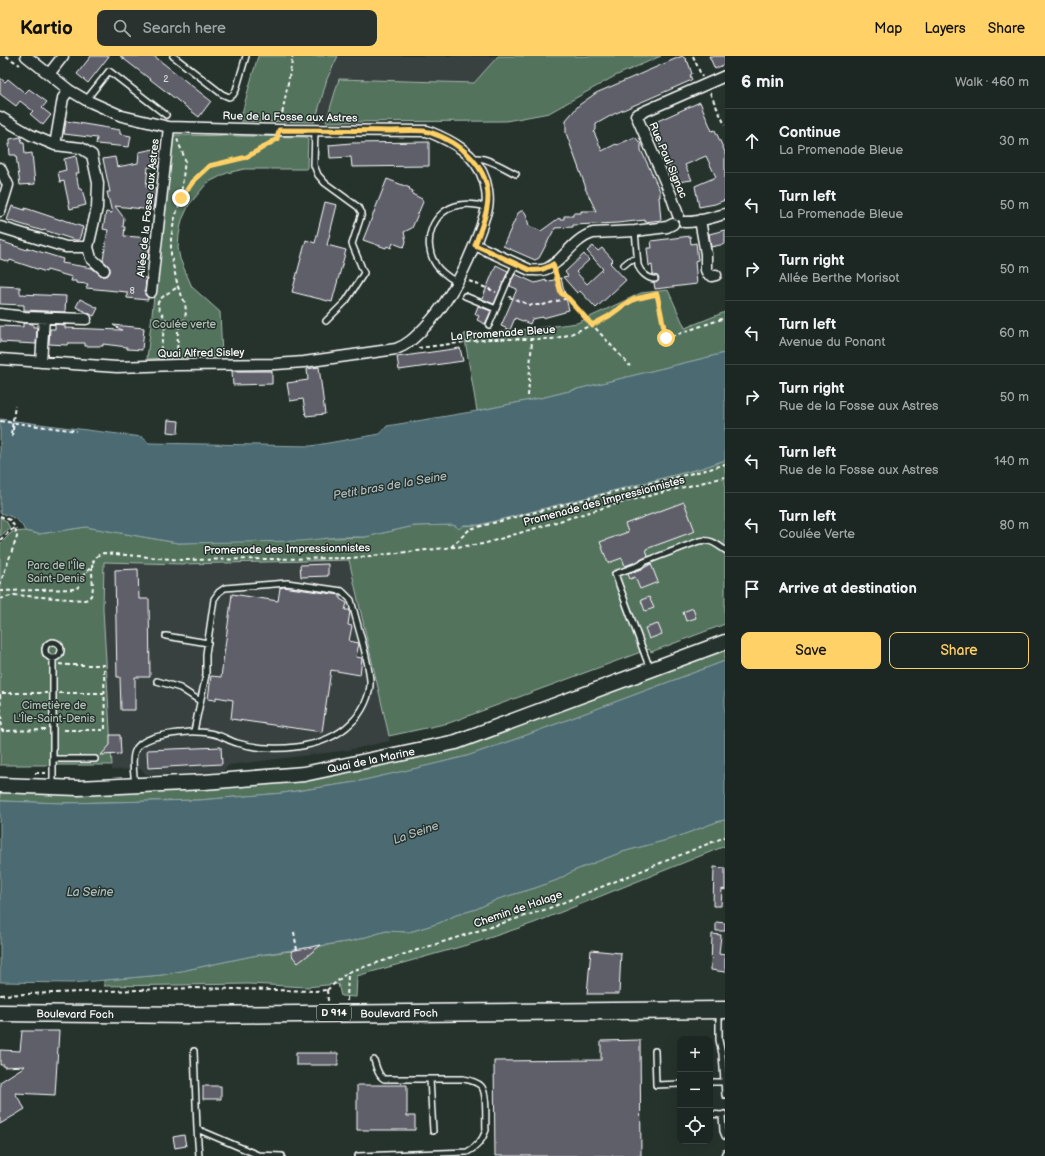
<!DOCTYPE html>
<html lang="en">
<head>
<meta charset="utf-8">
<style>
  body { margin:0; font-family:"Balsamiq Sans",sans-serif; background:#29322f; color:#f1f3f6 }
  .controls { position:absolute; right:12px; bottom:12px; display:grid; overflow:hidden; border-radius:8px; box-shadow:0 4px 16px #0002 }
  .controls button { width:36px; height:36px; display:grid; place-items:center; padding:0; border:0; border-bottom:1px solid #3a4340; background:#1c2622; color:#f1f3f6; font:20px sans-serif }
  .stop { position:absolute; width:12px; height:12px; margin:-9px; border:3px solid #ffd166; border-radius:50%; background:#fff }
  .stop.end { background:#ffd166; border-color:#fff; box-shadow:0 1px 4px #0008 }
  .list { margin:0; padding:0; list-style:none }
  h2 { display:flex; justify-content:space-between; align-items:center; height:52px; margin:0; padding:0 16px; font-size:17px }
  h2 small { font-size:13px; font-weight:400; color:#a0a5a5 }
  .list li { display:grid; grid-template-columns:26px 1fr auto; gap:12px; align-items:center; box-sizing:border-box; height:64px; padding:0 16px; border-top:1px solid #3a4340 }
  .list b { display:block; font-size:15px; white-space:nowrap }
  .list p { margin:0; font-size:13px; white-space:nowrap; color:#a0a5a5 }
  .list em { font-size:13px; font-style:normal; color:#a0a5a5 }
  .actions { display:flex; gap:8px; padding:12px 16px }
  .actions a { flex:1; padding:9px 0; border:1px solid #ffd166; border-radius:8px; text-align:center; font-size:14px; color:#ffd166 }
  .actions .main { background:#ffd166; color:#111 }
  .icon { flex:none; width:22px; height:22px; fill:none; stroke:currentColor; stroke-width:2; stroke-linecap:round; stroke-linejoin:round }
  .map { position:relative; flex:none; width:725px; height:1100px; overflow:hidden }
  header { display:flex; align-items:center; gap:24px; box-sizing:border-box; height:56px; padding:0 20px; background:#ffd166; color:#111 }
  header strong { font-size:19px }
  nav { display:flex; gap:22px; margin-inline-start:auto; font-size:14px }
  .search { width:280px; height:36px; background:#29322f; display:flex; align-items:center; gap:10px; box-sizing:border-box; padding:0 14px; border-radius:8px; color:#a0a5a5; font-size:15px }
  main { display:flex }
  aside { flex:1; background:#1c2622 }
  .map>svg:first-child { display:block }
  .built { fill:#374040 }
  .green { fill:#52735d; stroke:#a8b9ae }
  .water { fill:#4b6b72; stroke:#93a6aa }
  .building { fill:#5e5e6b; stroke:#fff }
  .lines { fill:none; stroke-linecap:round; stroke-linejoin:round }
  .lane-casing { stroke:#fff; stroke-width:8 }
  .street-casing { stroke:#fff; stroke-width:13 }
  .secondary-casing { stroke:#fff; stroke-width:17 }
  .primary-casing { stroke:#fff; stroke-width:19 }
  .path { stroke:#fff; stroke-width:2; stroke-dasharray:4 3; stroke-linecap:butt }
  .lane { stroke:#26332d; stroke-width:5 }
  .street { stroke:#26332d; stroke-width:10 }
  .secondary { stroke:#26332d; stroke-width:14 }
  .primary { stroke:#26332d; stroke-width:16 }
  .path-bridge { stroke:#fff; stroke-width:2; stroke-dasharray:4 3; stroke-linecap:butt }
  .route { stroke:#ffd166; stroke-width:5 }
  .labels { text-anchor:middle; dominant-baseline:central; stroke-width:3; stroke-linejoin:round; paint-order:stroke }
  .number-label { font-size:9px; fill:#d7d7da }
  .shield { fill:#26332d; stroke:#bec2c0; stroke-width:1 }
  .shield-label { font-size:10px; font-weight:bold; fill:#fff }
  .street-label { font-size:11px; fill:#fff; stroke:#26332d }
  .park-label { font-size:11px; fill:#b1c0b6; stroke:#26332d }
  .water-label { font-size:12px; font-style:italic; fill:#aebcc0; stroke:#26332d }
</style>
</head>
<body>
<header>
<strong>Kartio</strong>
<div class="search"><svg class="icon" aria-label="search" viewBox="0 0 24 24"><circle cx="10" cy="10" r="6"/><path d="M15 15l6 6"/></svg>Search here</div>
<nav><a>Map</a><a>Layers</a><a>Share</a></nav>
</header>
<main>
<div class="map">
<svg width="725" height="1100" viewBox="0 0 725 1100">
  <rect width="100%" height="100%" fill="#26332d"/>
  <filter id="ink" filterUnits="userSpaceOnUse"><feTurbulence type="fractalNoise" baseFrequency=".025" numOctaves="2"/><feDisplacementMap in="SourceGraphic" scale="8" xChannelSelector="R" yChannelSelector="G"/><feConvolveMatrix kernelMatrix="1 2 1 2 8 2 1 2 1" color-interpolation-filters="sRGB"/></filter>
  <g filter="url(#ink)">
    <path class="built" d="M338,0H498L474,27L339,23L326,66H315L327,23Z
      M349,504L390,685L349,694L229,709L222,716L147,719L140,713L112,714L103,553L104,506Z"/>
    <path class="green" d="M258,0H338L327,23L315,66L240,65L249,31Z
      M498,0H661L615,20L549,57L506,65L326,66L339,23L474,27Z
      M172,79L308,81L307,113H244L227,117L207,127L189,149L182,164L179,179L178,192L180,203L192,231L220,256L222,300L147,303Z
      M668,234L685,272L725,256V297L545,341L477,355L464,278L532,273L577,267L641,237Z
      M725,404V568L651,596L649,593L449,667L389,680L349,504L182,508L104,506L103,553L112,709H0V488L12,476L25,475L39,478L86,471L178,487L365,481L414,470L452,469L456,470L479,469L702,412Z
      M0,461L6,465L10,472L0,480Z
      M725,591V605L516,683L467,700L431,709L356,726L283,737L199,744L63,747L0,745V733L123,737L345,715Z
      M725,764V790L534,867L474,887L357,920L356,941L341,940L338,928L306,931L249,928L104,930V924L162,919L252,900L291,895L293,901L309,892L352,885L386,875L409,876L439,867L456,859L476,853L498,843L535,832L557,824L573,815L622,796L674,782L719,765Z"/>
    <path class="water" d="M725,297V404L702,412L479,469H464L459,473L456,470L452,469L414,470L365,481H338L301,485L178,487L86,471L39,478L25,475C20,463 11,460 0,457V363L142,381L149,387L311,390L380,378L387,370L477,355L545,341Z
      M725,605V764L719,765L674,782L622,796L573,815L557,824L535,832L498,843L476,853L456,859L439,867L409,876L386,875L352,885L252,900L162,919L72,927L0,926V745L64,747L199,744L283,737L356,726L430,709L467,700L516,683Z"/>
    <path class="building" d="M91,0H109L88,27L77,18Z
      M120,0H154L211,45L199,61Z
      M682,0L687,4L686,5L688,6L692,18L690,19L692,24L614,58L596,68V74L594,76L602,95L616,88L617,89L635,81L641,88V94L660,135V141H659L661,164L645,166V164L618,167L573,169V171L555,172L539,202L535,204L503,190L518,157L521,155H524L526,158L529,170L541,175L559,162V163H564V160H573V157H581V155H596L585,132H586L566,77V64L579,49L596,37Z
      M709,0H725V8L715,13Z
      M0,22L5,26L8,23L25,37L29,33L47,46L42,52L51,59L43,69L30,58L33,55L20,45L16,50L0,38Z
      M700,46L712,75L715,74L725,96V144L715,148L699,151L695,130L716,121L706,100L685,109L692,124L678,126L672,114L671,115L651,68Z
      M66,65L120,74V78L131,80L129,91L96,88L97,82L64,78Z
      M21,81L22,86H24L25,98L32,97L35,128L20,129L16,99H10L9,88H10V83Z
      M429,86V110L352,111L351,101L330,102L329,89L351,87Z
      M159,92L158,112L148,111L146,131L156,133L153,154L115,150L124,162L123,171H125L124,180L150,182L148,203L140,202L139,221L146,222L145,236V239L148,241V244L127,242V236L86,232L88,228L76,227V225H71L72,221L47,214L46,216L10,204L9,206L0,203V185L27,194L28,192L63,203L62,207L92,212L102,220H106L108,219L110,216V212L103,204L108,174L103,173L106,156L112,157L107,136H110L103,103L115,101L117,111L138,107L139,96Z
      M76,100L79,117H76L79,133H82L86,149L70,153L64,125L60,126L58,116L66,114L64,103Z
      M387,123L410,132L409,133L413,135L412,138L422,143L423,146L412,172L404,176L406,185L405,189L403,191L393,187L391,192L387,190L386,192L363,184Z
      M325,146L337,149L327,189L346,194L332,246L292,236L306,184L315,187Z
      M12,150L25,154V152L61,164V163L66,165L71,166V167L83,171L79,184H75L44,174L43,175L7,164Z
      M725,174V188L711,191L709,178Z
      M690,180L691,188L696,187L698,204L695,205L697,228L655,233L654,227L657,226L659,223L657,220L653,219L652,209L649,210L647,192H652L651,185Z
      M593,190L598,195L602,192L613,204L610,207L626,224L596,252L580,235L577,237L563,221L568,220L565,216L584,198L589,204L576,216L587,228L603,213L587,195Z
      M496,209L508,215L494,248L482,243Z
      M515,218L535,227L546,224V226L561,222L569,254L565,255V256L543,262V261L532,263L530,268L515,262L510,274L501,270L517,233L510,230L512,223Z
      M0,230L20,231V238L66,240L65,256L24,254V249L0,248Z
      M80,243L98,252L94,260L76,251Z
      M478,250L491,255L485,268L477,264L479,260L475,258Z
      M23,267L33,268V271H37L36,288L0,286V270L23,271Z
      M55,268L65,269V272L122,274L113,269L144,272L142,294L127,293V291L103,288V290H85V287H68L67,289L49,288L50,273H55Z
      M460,292L463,305L399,314L397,301Z
      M319,311L325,358L306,360L303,343L290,345L287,327L308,324L307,313Z
      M232,315H272V328L233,329Z
      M168,364L179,365L178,377L167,376Z
      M684,446L695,475L646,493L648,500L638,505L625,510L622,502L608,507L600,486L628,476L625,468Z
      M328,508V520L301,521L300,509Z
      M651,508L658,526L640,533L635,521L630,523L628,518L642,513Z
      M138,513L139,543H149L150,621H135V654H121L120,621H117L115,514Z
      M283,531L340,539V543L347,547L345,554H350V555L348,569L352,570L349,585L359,587L356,601L362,602L360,619L331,614L322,676L231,663L233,644L216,641V644L208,643L211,620L221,621L232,538L278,545L280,532Z
      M649,541L654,552L645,555L641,544Z
      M693,552L696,562L686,565L683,556Z
      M658,568L662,578L649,583L645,572Z
      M110,679H120L121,698L101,699L110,689Z
      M221,691L222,708L148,712L147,694Z
      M714,811L725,812V834L722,833L721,850H713Z
      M716,866L725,867V875H716Z
      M712,878L721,879L719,898L725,899V916L711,914Z
      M321,889L298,907L293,901L291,895Z
      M591,894L621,897L619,938H587Z
      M22,975H59L55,1039L15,1037L25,1053L0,1068V1026L25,1010L4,1011V1009H0V994L20,995Z
      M640,984L641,1100H495L494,1005L601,1004V985Z
      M296,997H338V1009H296Z
      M357,1029H407V1060H415V1074H357Z
      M203,1030H221V1043H203Z
      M184,1079L186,1090L175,1092L173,1081Z"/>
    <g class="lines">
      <defs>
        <path id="lane" d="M173,0L222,38L229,41L233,39L236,34L246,0
          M86,44L109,15L166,59
          M315,74L314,109L318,119L325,127L358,151L362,157L352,188L364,217L346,245L326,265
          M472,103C482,98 506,113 516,118
          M635,175L638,209C640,216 648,223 655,223
          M624,209L630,204L637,203
          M510,220L516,207
          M458,227C450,222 441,217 436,209C421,186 432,154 460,149C469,147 479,149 487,151
          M465,240L496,253
          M489,269L508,224
          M166,580L208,587
          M45 594a8 8 0 1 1 16 0a8 8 0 1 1-16 0Z
          M650,613L615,518L640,509L644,506L699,485C711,483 716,488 725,494
          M157,625L180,632L200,645
          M53,703H95
          M135,728C134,719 131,704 135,695C141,681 165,679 178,677C184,677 190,675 196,676C203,676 211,677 217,679C224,681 230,685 237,687C272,697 324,694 351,667C362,657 371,639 370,624C369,612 366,600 363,588C359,574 355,559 351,544L342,535L287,527L225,532L219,536L214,543L206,598V619L194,675
          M53,729V602
          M719,956V984L722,998L725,1039
          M194,995L197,1073L258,1099L282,1100
          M655,995L656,1029L680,1028
          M430,1023L433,1075
          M710,1026H724
          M710,1058L722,1059L724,1058
          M722,1059L723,1075L725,1080
          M197,1073L199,1100
          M358,1100L467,1096C477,1091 482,1085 486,1074C485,1064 488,1037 481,1030C476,1025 469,1024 463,1023H384C378,1020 376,1010 374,1004
          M724,1100L725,1097"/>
        <path id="street" d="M49,18L63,0
          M0,61L31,79L55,89L81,92L92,99L98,127L97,152L88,191L91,202L104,214
          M55,89L63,42L69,34
          M0,112L8,129L0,155
          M678,159L671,139L636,59L725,20
          M700,164L706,198V214L708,218L712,220L716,219
          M684,166C697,167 712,161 725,158
          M0,171L66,191H88
          M475,189L530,214C535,214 541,215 546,213C551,211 555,207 559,204C569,194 579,181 593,177L635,175L667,171L673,168
          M151,236L169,71
          M0,258L25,261L86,263
          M0,303L117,311L177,309L276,308L304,306L396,293C408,289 416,280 425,271C452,243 469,206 482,169C483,163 486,157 487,152C489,143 487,133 485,125C476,97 452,85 427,75L279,74L169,71L122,60L86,44L69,34L26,0
          M41,306L44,262"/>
        <g id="secondary">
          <path id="s1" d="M0,729L78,732L204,726L304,718L456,686L725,586"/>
        </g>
        <g id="primary">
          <path id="s2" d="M0,957L190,959L725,954"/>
        </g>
      </defs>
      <use href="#lane" class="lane-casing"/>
      <use href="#street" class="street-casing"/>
      <use href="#secondary" class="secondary-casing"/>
      <use href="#primary" class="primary-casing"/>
      <path class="path" d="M6,0L20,9
        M693,0L702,21
        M710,37L725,69
        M281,64L293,0
        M177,83L185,103L181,141
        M556,217L561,237L568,242L630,310
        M469,225L496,236
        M509,241L530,249H543L568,242
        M418,292L490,283H552L568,279L592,269L609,260L624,249L635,243L657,238L666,282L725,262
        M177,300L178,273L185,263L186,255L185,247L178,231L171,200V183L174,165L181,142L195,123L209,110L247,101L275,84
        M159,301L166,264L157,249C160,240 170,236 178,231
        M528,340L532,284
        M0,365L77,375
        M12,381L14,366
        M0,460L10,464L15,471L17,481L0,528
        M0,484L15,471
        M451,491L470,473L605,438L710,413L725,408
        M0,535L76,533L79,530V524L93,509
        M0,543L14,539L85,544C104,538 79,503 104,497L182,504L351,502L483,488L616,448L725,421
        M59,608L69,609H104L105,674H61
        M59,637H104
        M46,674L2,675L0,637H47
        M35,717H47
        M294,876L297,894
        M327,934L348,916L547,853L725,781
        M327,934L328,945
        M0,939L193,932L315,935L327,934
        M347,945L348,916"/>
      <use href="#lane" class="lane"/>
      <use href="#street" class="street"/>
      <use href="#secondary" class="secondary"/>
      <use href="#primary" class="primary"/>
      <path class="path-bridge" d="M11,378L15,350"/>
    </g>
  </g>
  <g class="lines" filter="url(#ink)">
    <path class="route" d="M181,142L195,123L209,110L247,101L277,83L279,74C316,74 352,74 389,75C399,75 421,73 429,76C461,86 494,114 487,151C485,164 479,177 475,189L530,214C540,215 545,213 553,208L561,237L568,242L592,269L609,260L624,249L635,243L657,238L666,282"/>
  </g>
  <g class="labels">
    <g class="number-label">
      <text x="166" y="23">2</text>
      <text x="132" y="235">8</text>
    </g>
    <rect class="shield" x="317" y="949" width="34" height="16" rx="3"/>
    <g class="shield-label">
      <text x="334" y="957">D 914</text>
    </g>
    <g class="street-label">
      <text transform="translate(290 61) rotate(1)">Rue de la Fosse aux Astres</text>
      <text transform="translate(668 104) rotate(67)">Rue Paul Signac</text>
      <text transform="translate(148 152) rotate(-84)">Allée de la Fosse aux Astres</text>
      <text transform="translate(503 277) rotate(-4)">La Promenade Bleue</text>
      <text transform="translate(201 297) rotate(-1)">Quai Alfred Sisley</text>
      <text transform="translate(604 445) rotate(-15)">Promenade des Impressionnistes</text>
      <text transform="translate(287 493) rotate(-1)">Promenade des Impressionnistes</text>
      <text stroke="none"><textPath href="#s1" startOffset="373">Quai de la Marine</textPath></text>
      <text transform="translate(518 853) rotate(-19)">Chemin de Halage</text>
      <text stroke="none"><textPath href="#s2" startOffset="399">Boulevard Foch</textPath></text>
      <text stroke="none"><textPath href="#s2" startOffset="75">Boulevard Foch</textPath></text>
    </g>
    <g class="park-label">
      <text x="184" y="268">Coulée verte</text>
      <text x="56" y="509">Parc de l'Île<tspan x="56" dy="13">Saint-Denis</tspan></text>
      <text x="54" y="649">Cimetière de<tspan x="54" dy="13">L'Île-Saint-Denis</tspan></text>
    </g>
    <g class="water-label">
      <text transform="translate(390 430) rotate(-10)">Petit bras de la Seine</text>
      <text transform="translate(416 777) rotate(-19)">La Seine</text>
      <text x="90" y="836">La Seine</text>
    </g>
  </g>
</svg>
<div class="controls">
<button>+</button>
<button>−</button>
<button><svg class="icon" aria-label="locate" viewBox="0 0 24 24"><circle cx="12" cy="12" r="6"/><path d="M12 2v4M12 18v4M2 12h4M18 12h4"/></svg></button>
</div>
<div class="stop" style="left:666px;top:282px"></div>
<div class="stop end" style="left:181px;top:142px"></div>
</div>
<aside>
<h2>6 min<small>Walk · 460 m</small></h2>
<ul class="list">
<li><svg class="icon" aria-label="ahead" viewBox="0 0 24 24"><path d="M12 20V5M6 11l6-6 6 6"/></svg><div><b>Continue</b><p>La Promenade Bleue</p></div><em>30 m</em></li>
<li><svg class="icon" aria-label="left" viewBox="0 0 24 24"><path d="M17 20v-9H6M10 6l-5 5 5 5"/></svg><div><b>Turn left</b><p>La Promenade Bleue</p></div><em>50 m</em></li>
<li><svg class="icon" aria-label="right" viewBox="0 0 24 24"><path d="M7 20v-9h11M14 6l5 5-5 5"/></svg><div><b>Turn right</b><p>Allée Berthe Morisot</p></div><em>50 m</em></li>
<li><svg class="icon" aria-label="left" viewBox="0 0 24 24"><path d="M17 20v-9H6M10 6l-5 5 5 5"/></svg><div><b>Turn left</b><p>Avenue du Ponant</p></div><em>60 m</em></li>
<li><svg class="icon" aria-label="right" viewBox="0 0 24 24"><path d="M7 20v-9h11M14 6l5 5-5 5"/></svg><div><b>Turn right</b><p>Rue de la Fosse aux Astres</p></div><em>50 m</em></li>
<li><svg class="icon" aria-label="left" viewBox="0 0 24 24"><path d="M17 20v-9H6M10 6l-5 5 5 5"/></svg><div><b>Turn left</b><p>Rue de la Fosse aux Astres</p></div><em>140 m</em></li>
<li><svg class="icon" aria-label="left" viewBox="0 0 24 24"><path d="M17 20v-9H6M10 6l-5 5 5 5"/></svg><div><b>Turn left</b><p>Coulée Verte</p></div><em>80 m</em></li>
<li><svg class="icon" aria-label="arrive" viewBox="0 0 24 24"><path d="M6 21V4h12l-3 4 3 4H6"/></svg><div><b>Arrive at destination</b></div></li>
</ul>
<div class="actions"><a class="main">Save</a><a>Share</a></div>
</aside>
</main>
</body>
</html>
